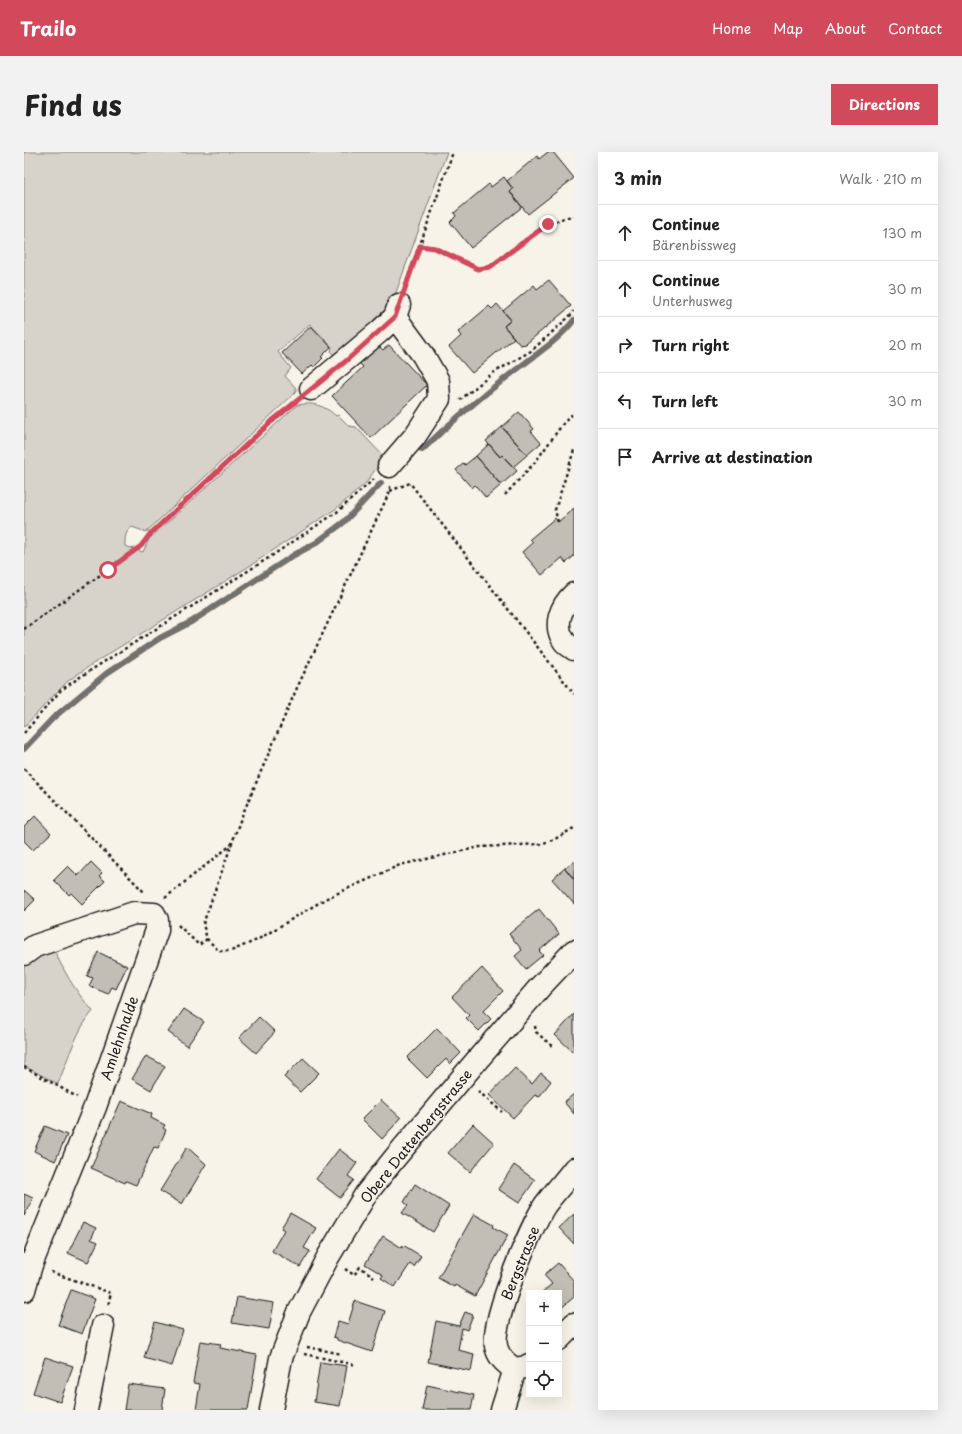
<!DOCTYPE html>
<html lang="en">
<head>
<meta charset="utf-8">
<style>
  body { margin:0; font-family:"Playpen Sans",sans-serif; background:#f2f2f2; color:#222 }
  .controls { position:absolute; right:12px; bottom:12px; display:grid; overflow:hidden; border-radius:0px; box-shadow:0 4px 16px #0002 }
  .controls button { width:36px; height:36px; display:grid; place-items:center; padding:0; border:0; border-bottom:1px solid #e0e0e0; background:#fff; color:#222; font:20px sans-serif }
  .stop { position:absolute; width:12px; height:12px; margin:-9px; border:3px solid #d1495b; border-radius:50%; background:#fff }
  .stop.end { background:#d1495b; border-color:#fff; box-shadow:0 1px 4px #0008 }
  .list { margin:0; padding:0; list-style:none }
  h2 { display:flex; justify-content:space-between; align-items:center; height:52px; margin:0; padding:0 16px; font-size:17px }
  h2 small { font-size:13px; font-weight:400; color:#767676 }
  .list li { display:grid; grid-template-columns:26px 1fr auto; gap:12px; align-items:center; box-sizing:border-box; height:56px; padding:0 16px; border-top:1px solid #e0e0e0 }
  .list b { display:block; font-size:15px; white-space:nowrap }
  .list p { margin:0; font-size:13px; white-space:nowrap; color:#767676 }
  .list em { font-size:13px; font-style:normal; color:#767676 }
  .icon { flex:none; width:22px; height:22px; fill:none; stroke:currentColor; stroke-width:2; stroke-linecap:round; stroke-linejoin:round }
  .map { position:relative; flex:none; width:550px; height:1258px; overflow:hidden; border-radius:0px }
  header { display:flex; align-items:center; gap:24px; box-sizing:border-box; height:56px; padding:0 20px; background:#d1495b; color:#fff }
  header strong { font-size:19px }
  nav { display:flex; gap:22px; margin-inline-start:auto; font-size:14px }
  .intro { display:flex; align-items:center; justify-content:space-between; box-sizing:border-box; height:96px; padding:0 24px }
  h1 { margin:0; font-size:28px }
  .button { padding:10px 18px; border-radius:0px; background:#d1495b; color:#fff; font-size:14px; font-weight:700 }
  main { display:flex; gap:24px; padding:0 24px }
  aside { flex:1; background:#fff; border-radius:0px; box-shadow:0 4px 16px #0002 }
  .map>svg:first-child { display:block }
  .green { fill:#d7d3cb; stroke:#7a7874 }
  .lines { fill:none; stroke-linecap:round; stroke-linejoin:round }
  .stream { stroke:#72716c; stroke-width:6 }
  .building { fill:#c0beb5; stroke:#1c1c1c }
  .minor-casing { stroke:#1c1c1c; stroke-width:25 }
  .path { stroke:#1c1c1c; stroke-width:2.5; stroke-dasharray:3 3; stroke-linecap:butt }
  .minor { stroke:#f7f3e8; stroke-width:22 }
  .route { stroke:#d1495b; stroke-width:5 }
  .labels { text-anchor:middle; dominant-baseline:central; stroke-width:3; stroke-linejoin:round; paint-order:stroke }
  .street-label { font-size:14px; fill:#1c1c1c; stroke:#f7f3e8 }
</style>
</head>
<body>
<header>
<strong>Trailo</strong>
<nav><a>Home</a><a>Map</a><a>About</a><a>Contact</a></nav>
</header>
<div class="intro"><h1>Find us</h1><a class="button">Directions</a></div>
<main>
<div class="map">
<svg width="550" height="1258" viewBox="0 0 550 1258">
  <rect width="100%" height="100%" fill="#f7f3e8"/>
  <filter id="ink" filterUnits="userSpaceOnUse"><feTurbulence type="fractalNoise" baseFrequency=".025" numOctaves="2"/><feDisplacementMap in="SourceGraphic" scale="8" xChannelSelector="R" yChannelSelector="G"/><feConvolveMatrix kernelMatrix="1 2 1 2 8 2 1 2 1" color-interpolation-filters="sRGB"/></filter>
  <g filter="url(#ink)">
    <path class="green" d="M0,0H423L366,157L313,207L307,200L308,195L286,172L254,200L267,216L261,224L272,236V240L122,380L108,375C101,380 101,385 101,394L119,400L125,387L273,253C289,250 300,253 312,264L314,263L325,274L332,275L360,305L342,331L313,356L224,415L70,511L44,529L31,542L0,575Z
      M27,792C40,819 49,837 69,859C53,877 43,909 34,932L0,914V809Z"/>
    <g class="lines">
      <path class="stream" d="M398,298C428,269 459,243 492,218C512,202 534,189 550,168
        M0,597L29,566L83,521L136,486L167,470L270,403L292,391L320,370L357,331"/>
    </g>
    <path class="building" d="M524,0H529L550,26L504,62L486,40L489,37L483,29L513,4L515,7Z
      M480,25L489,37L486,40L498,55L447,96L426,70L432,64L430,61L465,32L467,35Z
      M525,128L547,154L502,192L496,193L480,174L487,168L479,159L510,133L513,137Z
      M473,152L487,168L480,174L490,186L448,221L425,195L437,184L434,180L465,154L468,157Z
      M287,174L307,195L297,205L299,206L290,215L288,213L278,222L258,201Z
      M353,192L359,198L365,193L403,233L347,286L308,244L339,215L334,210Z
      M495,260L510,277L507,279L517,291L503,303L478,275Z
      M478,275L503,303L489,315L478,303L476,305L462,289Z
      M465,292L476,305L478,303L493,319L477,333L452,304Z
      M452,304L477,333L462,346L451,333L448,336L432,318L440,311L441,313Z
      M550,356V404L542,411L538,406L518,423L498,400L509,390L506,387L531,366L534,370Z
      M11,664L27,681L9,698L0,689V675Z
      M550,709V727L541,716Z
      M67,710L78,721L75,724L81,729L58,752L47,741L45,743L30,728L44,714L54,724Z
      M541,716L550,727V752L528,727Z
      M0,738L11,748L0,759Z
      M515,757L535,782L515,799L519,803L502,817L491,804L498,798L485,782Z
      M74,800L103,814L92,837L88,835L84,842L65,834L69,826L63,824Z
      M458,816L479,839L459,859L467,867L455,879L442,866L445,863L428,845Z
      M160,857L180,870L163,894L144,880Z
      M550,862V899L549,900L531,883Z
      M235,865L251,880L232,901L215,886Z
      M413,876L437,901L426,912L422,907L403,926L383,906Z
      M122,904L141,914L127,938L108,927Z
      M279,906L295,921L276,940L260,925Z
      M491,916L508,932L517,921L527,929L515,945L511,943L489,966L465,943Z
      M550,942V962L540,950Z
      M357,948L377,966L358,987L338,967Z
      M97,949L128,962L127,966L141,973L139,976L142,978L134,996L130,995L112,1033L102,1029L101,1031L67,1016Z
      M449,972L470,991L446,1020L424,1001Z
      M21,974L43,983L31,1009L10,999Z
      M163,995L182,1012L158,1052L136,1039Z
      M315,997L333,1011L324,1024L330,1028L316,1046L292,1027Z
      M490,1013L511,1028L495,1051L474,1037Z
      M391,1032L425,1054L409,1080L378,1061L384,1053L380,1050Z
      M0,1042L9,1046L0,1064Z
      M266,1061L292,1076L280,1096L286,1099L276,1115L248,1099L260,1078L257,1076Z
      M450,1062L470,1073L469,1075L484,1083L451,1144L431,1133L430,1135L414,1126Z
      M550,1062V1092L535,1076Z
      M59,1070L72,1076L67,1087L74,1090L64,1110L44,1101Z
      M359,1084L378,1096L379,1093L397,1104L390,1115L386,1112L371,1135L357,1126L359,1123L341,1112Z
      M534,1111L550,1129V1145L535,1158V1141H517L528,1132L520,1123Z
      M47,1138L71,1147L58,1182L34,1173Z
      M213,1145L250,1151L245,1177L208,1171Z
      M331,1149L361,1159L348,1200L313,1188V1186L309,1185L314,1169L324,1172Z
      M441,1160L449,1163L443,1178L438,1176L434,1198L450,1202L447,1219L404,1210L412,1169L435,1174Z
      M131,1170L159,1178L148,1214L120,1206Z
      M176,1189L197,1192L196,1196L233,1203L224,1258H172L176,1232L169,1231Z
      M21,1205L49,1214L36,1250L9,1241Z
      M296,1210L323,1214L316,1254L290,1250Z
      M104,1232L141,1237L138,1258H100Z
      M403,1233L450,1243L447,1258H398Z"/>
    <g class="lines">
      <defs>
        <path id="minor" d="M287,237L356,179L371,165
          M365,314L391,284L415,247L414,229L399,203L371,165L375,153
          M550,442C537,454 529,473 540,489C542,492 547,495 550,497
          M0,802L11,794L110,761L130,762L133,768V778L71,955L7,1113L0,1138
          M535,1187L550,1172
          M505,1213L502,1215L491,1217C482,1212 474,1204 472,1194C467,1169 506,1076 521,1053C530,1041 541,1029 550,1017
          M62,1258L79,1174
          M247,1258L257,1206L275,1160L304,1105L342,1042L370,1007L448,914L516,835L550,799
          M478,1258L491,1217"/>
      </defs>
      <use href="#minor" class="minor-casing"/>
      <path class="path" d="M395,94L411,96L454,117L466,115C488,99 523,67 550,64
        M381,135L429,0
        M436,248L469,221L507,199L545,165L550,159
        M366,334V339L272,538L217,666L179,772L183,787L195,799H207L233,788L303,746L376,713L456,695L517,692L531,687L550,676
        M366,339L386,331L550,542
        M481,343L512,309L538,273L550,260
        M534,370L531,358L550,298
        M0,477L117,394C135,371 159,351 180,332C210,304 240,276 272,250
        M0,581L37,538L56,525L246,405L313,360L350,327
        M0,617L121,741
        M141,746L207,693
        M154,773L175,793L183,787
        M511,874L512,880L528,894
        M0,915L53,945
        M454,939L478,960
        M321,1117L330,1123L336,1115L350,1125
        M27,1120L87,1141L84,1154
        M283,1195L318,1202
        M280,1202L332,1213"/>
      <use href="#minor" class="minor"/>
    </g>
  </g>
  <g class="lines" filter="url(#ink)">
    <path class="route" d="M84,418L117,394L126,382L248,269L322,209L371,165L396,94L411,96L454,117L466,115L524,72"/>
  </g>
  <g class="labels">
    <g class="street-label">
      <text transform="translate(95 886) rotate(-71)">Amlehnhalde</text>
      <text transform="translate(392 984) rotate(-51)">Obere Dattenbergstrasse</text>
      <text transform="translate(496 1111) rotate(-68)">Bergstrasse</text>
    </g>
  </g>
</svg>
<div class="controls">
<button>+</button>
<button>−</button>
<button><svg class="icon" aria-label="locate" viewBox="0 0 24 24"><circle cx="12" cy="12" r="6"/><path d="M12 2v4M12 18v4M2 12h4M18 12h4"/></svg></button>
</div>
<div class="stop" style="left:84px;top:418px"></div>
<div class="stop end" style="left:524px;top:72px"></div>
</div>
<aside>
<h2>3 min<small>Walk · 210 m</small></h2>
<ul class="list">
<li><svg class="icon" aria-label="ahead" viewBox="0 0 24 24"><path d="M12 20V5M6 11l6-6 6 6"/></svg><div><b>Continue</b><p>Bärenbissweg</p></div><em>130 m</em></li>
<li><svg class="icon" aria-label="ahead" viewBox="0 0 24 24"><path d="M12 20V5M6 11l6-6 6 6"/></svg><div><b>Continue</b><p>Unterhusweg</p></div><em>30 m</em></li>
<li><svg class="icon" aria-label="right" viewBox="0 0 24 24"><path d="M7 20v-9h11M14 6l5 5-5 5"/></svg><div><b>Turn right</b></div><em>20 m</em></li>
<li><svg class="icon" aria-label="left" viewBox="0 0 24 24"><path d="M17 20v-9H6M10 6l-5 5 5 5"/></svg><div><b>Turn left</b></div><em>30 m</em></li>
<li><svg class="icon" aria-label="arrive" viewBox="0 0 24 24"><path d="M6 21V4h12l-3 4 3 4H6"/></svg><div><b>Arrive at destination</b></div></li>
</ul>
</aside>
</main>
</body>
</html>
